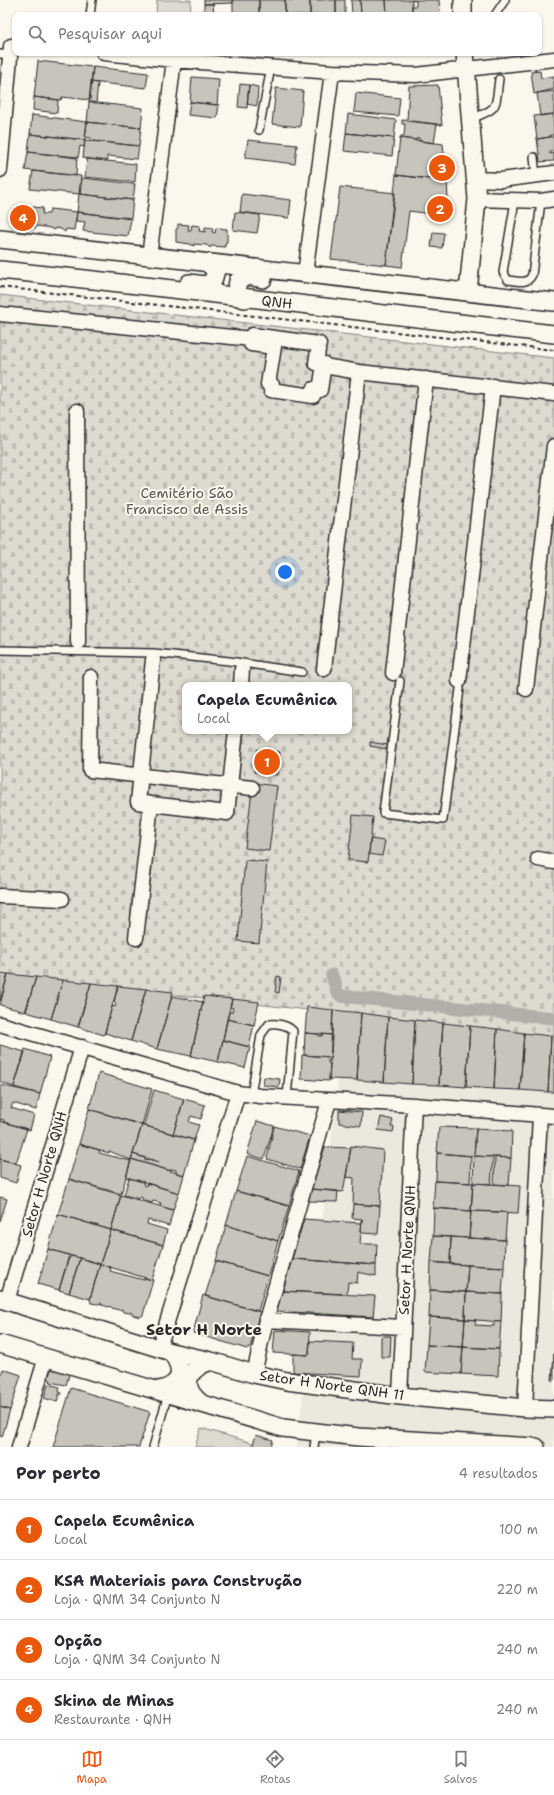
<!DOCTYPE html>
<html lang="pt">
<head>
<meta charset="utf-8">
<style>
  body { margin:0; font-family:"Shantell Sans",sans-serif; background:#f7f7f7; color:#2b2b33 }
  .you { position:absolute; left:285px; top:572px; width:14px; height:14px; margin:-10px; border:3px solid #fff; border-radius:50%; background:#1a73e8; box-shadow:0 0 0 6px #1a73e833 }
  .badge { display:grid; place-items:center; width:26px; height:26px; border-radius:50%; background:#ea580c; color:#fff; font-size:13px; font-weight:700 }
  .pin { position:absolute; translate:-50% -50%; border:2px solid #fff; box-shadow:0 1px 4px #0006 }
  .popup { position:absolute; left:182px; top:682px; width:170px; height:52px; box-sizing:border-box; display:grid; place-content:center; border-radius:8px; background:#fff; filter:drop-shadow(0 1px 3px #0005); font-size:13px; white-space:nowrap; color:#7c7c81 }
  .popup b { font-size:15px; color:#2b2b33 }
  .popup::after { content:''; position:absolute; left:50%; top:100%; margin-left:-8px; border:8px solid transparent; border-top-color:#fff }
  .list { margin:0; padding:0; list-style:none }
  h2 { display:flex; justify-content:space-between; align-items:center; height:52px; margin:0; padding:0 16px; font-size:17px }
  h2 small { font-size:13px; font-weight:400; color:#7c7c81 }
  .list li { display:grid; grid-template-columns:26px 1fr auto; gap:12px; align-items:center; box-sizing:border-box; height:60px; padding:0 16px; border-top:1px solid #e1e1e2 }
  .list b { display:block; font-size:15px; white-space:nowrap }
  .list p { margin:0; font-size:13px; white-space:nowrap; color:#7c7c81 }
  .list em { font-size:13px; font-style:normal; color:#7c7c81 }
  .icon { flex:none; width:22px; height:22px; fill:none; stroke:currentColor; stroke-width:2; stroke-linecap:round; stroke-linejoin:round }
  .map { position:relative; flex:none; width:554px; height:1447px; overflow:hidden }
  .search { position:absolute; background:#fff; box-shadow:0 1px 3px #0004; left:12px; right:12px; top:12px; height:44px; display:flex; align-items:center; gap:10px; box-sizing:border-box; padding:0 14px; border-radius:8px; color:#7c7c81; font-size:15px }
  .sheet { height:292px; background:#fff }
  nav { display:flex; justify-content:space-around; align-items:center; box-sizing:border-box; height:56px; border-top:1px solid #e1e1e2; background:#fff; font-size:11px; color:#7c7c81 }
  nav a { display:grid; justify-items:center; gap:2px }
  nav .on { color:#ea580c }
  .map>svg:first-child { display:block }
  .built { fill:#ebe8de }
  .cemetery { fill:url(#cemetery-stones); stroke:#84827e; fill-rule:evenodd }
  .pitch { fill:#dddad0; stroke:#84827e }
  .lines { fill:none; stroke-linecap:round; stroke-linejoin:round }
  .canal { stroke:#b1afa7; stroke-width:13 }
  .building { fill:#c7c4bc; stroke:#2b2b2b }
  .service-casing { stroke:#2b2b2b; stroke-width:10 }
  .minor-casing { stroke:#2b2b2b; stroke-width:17 }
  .tertiary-casing { stroke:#2b2b2b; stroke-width:20 }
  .path { stroke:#2b2b2b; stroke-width:2; stroke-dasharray:4 3; stroke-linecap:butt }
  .service { stroke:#fbf7ec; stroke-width:7 }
  .minor { stroke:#fbf7ec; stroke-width:14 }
  .tertiary { stroke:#fbf7ec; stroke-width:17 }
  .labels { text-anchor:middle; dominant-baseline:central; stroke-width:4; stroke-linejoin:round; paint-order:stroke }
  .street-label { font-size:14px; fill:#2b2b2b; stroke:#fbf7ec }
  .park-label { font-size:14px; fill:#585754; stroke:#fbf7ec }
  .quarter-label { font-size:16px; font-weight:bold; fill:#2b2b2b; stroke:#fbf7ec }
</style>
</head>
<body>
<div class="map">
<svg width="554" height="1447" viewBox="0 0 554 1447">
  <defs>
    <pattern id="cemetery-stones" width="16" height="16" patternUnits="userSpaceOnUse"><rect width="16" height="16" fill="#dddad0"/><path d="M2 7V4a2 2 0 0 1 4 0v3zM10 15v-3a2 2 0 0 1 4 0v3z" fill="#bebbb3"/></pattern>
  </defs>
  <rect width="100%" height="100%" fill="#fbf7ec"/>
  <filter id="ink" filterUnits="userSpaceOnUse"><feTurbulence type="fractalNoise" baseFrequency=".025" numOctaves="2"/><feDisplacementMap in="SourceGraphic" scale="8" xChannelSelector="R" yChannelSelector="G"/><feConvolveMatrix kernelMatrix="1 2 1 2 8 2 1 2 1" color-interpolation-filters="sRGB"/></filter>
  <g filter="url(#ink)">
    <path class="built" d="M345,1019L554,1047V1447H297Z"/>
    <path class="cemetery" d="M0,295L554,358V1038L0,975ZM185,685H349V731H185Z"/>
    <path class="pitch" d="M157,0H191L190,15H156Z
      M201,1428L256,1444L255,1447H195Z"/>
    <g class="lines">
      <path class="canal" d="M332,975L337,992L341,996L553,1018"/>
    </g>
    <path class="building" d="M204,0H233V3L204,4Z
      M233,0H259V15H233Z
      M259,0H285V15H259Z
      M285,0H310V15H285Z
      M310,0H336V15H310Z
      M336,0H345V15H336Z
      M351,0H360L361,15H352Z
      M360,0H386L387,15H361Z
      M386,0H412V15H387Z
      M412,0H439L440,15H412V6H416V1Z
      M204,4H213L214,15H204Z
      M38,61L93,67L90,100L62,97L61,100L34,97Z
      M93,67L148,73L146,88L91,82Z
      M540,71L541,78L554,76V89L534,94L531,72Z
      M192,77L219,79L217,105L190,102Z
      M91,82L98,83L96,103L89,102Z
      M240,84L249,85L247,108L238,107Z
      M249,85L258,87L257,106L247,104Z
      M438,85L442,125L407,121L409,86Z
      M276,88L303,91L300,127L272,124Z
      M554,91V114L540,116L537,93Z
      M356,93L400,98L398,116L354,112Z
      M34,97L58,100L57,113L33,110Z
      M89,102L143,108L141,128L87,122Z
      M190,102L219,105L217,118L188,115Z
      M348,114L396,120L394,138L346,133Z
      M553,114L554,135H550V137L537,139L534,116Z
      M32,115L87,122L85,140L30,134Z
      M402,120L437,124L434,143L419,141V138H417L416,140L400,138L401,136H404L405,124H402Z
      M87,122L141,128L139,146L91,141V138L85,137Z
      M346,133L394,138L392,156L344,151Z
      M30,134L85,140L84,147L80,146L78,158L28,152Z
      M550,137H554V151L550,152V154L554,153V161L540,162L537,139Z
      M400,138L443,144L447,181L396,175Z
      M85,140L139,146L137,159L107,156V161L83,158Z
      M248,140L297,145L295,164L245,158Z
      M28,152L77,157L76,176L25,170Z
      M87,159L136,164L135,182L85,177Z
      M33,171L81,176L79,194L30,189Z
      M396,175L447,181L448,199L447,216L409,211L402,267L386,265Z
      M82,178L135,184L133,200L80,194Z
      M340,187L395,193L386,265L331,259Z
      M79,194L133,200L131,218L77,212Z
      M242,194L291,200L289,218L240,212Z
      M22,206L43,208L42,214H49L50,209L77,212L74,230L66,229L65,232L61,229L55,228L54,230L50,228L38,226L34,228L33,226L27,225L23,227L18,221L21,218L20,209Z
      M77,212L131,219L128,236L83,231L85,222L76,221Z
      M235,212L260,215L257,233L233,230Z
      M178,224L189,225L188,230H191L192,225L200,226L199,231L205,232V227L213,228L212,232L215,233L216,228L227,229V242L225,243V247L211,246L210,248L207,245L194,244V246L190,244L176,242V229L178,228Z
      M433,232L444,233L442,248L431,247Z
      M370,742L388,745L387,749L370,746Z
      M257,749L280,752L278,775L254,772Z
      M253,783L277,786L269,851L245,848Z
      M353,815L373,817L368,862L348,860Z
      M370,839L385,841L382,856L369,854Z
      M245,860L267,862L259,943L238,941Z
      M0,973L8,974L0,1001Z
      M8,974L36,977L25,1012L0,1005Z
      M277,976L281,977L279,993L275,992Z
      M36,977L63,980L51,1019L26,1012Z
      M63,980L91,983L78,1027L51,1019Z
      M91,983L118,986L104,1035L78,1027Z
      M118,986L146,989L131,1041L105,1033L112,1006L115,1007L116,1003L114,1002Z
      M146,989L173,992L157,1049L131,1041Z
      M172,996L203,1002L191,1056L157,1049Z
      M204,996L232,999L218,1062L191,1056Z
      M232,999L259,1002L254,1025L227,1019L229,1012H232L233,1008L230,1007Z
      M307,1007L333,1010L332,1035L305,1033Z
      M333,1010L361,1013L357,1080L329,1079Z
      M361,1013L388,1017L384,1082L357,1080Z
      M388,1017L415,1020L412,1084L384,1082Z
      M227,1019L254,1025L249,1047L223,1040Z
      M415,1020L443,1023L439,1085L412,1084Z
      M443,1023L470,1026L466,1087L439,1085Z
      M470,1026L497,1029L494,1089L466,1087Z
      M497,1029L524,1033L520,1090L494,1089Z
      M305,1033L319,1034V1036H322V1034L332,1035L331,1057L304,1055Z
      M524,1033L551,1036L548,1092L520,1090Z
      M551,1036H554V1092H548Z
      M223,1040L250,1047L245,1068L218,1062Z
      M0,1045L25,1052L14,1087L0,1082Z
      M25,1049L50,1057L40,1094L14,1087Z
      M302,1055L331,1057L330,1060H328V1063L330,1064L329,1081L301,1079Z
      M99,1073L152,1089L142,1125L89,1109Z
      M264,1077L280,1079L279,1087L263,1085Z
      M0,1085L40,1094L36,1110L13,1103L11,1108L34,1115L30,1130L4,1122V1120L1,1119L0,1121Z
      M154,1090L184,1099L173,1134L142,1125V1123L144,1124Z
      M184,1099L205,1105L201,1119L191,1116L189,1122L199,1125L194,1140L173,1134Z
      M89,1109L142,1125L131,1160L109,1151V1153L79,1144Z
      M339,1110L362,1112L361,1126L339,1123Z
      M381,1117L393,1120L391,1127H394L393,1132L378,1130Z
      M0,1121L27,1129L16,1163L0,1159Z
      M257,1121L274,1126L264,1159L247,1154Z
      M142,1125L194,1140L184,1175L176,1173V1170L171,1169V1171L131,1159L133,1154L145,1158L144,1159L147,1160L148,1159L159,1162L133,1154Z
      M274,1126L310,1136L300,1169L267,1159Z
      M439,1127L476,1128L474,1156L437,1153Z
      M476,1129L512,1131L511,1158L474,1156Z
      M79,1144L100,1150L99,1153L131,1161L121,1194L69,1179Z
      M351,1146L383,1150L380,1206L353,1204L354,1178L346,1177Z
      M325,1147L351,1148L343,1192L311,1189Z
      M437,1153L471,1156L470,1183L436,1181Z
      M247,1156L299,1171L289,1206L236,1191Z
      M474,1156L493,1157L491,1184L473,1183Z
      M495,1157L511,1158L509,1185L494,1184Z
      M0,1159L21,1165L16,1183L0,1178Z
      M131,1159L184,1175L179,1193L126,1177Z
      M129,1178L144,1182L143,1185L146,1186L147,1183L179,1193L173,1210L160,1206L161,1203L153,1201L152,1203L142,1200L143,1198L140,1197L139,1199L124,1195Z
      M69,1179L121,1195L111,1230L58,1214Z
      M435,1181L473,1183L471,1211L433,1208Z
      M473,1183L520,1186L518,1213L471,1211Z
      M311,1189L338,1191L337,1202L308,1201Z
      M236,1191L289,1206L278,1241L226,1225Z
      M121,1195L173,1210L169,1226L148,1220L147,1224L167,1230L163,1245L111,1230Z
      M0,1197L7,1199L0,1221Z
      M353,1204L380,1206L378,1234L361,1233L362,1219L352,1218Z
      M434,1208L471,1211L469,1238L433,1236Z
      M471,1211L507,1212L505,1240L469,1238Z
      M58,1214L111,1230L100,1264L48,1249Z
      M304,1219L360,1223L362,1219L360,1244H377L376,1265L292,1259Z
      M226,1225L278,1241L268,1276L216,1261Z
      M111,1230L163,1245L152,1280L100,1264Z
      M433,1236L451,1237L450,1264L431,1262Z
      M451,1237L505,1240L504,1267L450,1264Z
      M48,1249L69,1255L59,1290L38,1284Z
      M71,1256L80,1258L69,1293L59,1290L69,1258H70Z
      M80,1258L100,1264L90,1299L69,1293Z
      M292,1259L376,1265V1276L358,1272L357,1283L348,1282L347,1294L283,1291Z
      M216,1261L268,1276L258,1311L205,1296Z
      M431,1262L468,1265L466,1292L430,1290Z
      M100,1264L111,1268L110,1271L144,1280V1278L153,1280L143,1315L140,1317L133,1315L131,1312L130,1313L123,1312L122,1309L119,1310L112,1308L110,1306L109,1307L102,1305L101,1303L98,1304L91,1303L90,1299Z
      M468,1265L504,1267L502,1294L466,1292Z
      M430,1290L466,1292L465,1319L429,1317Z
      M281,1291L375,1296L373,1317L277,1311Z
      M466,1292L502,1294L501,1322L465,1319Z
      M203,1295L260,1312L250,1348L247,1349L193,1333Z
      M429,1317L465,1319L463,1347L427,1345Z
      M465,1319L476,1320L475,1325L494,1326V1321L501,1322L499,1349L463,1347Z
      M275,1330L310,1332L309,1355L273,1353Z
      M384,1336H391L390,1357H381V1337Z
      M310,1341L353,1343L352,1359H362L361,1376L293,1372V1354L309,1355Z
      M427,1345L463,1347L461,1374L425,1372Z
      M463,1347L499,1349L498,1376L461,1374Z
      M554,1353V1380H552Z
      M58,1368L70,1372L66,1385L50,1382L51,1380L48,1379L51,1369Z
      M3,1369L21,1375L10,1410L0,1407V1379Z
      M48,1384L60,1387L59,1392L62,1393L61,1395L59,1394L57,1402L44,1398Z
      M71,1388L150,1412L139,1447H53Z
      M0,1407L10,1410L2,1437L0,1436Z
      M256,1435L273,1440L271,1447H252Z"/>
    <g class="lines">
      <defs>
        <path id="service" d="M90,15L92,0
          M495,15L505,0
          M0,54L10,55
          M471,119C500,108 495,108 499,79
          M259,130L271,67
          M534,157L536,176
          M515,201L503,272L508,280C518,281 527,285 532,275L541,201
          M0,650L154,653L229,661L302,672
          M400,681L383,813L443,820L460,689
          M251,1095L261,1035L269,1024C277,1023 288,1025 293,1031L287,1097
          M153,1447L168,1394
          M314,1447L316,1433"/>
        <path id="minor" d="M104,53L174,60L332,72L416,75L554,59
          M0,170L11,46H15
          M476,179L501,180L554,173
          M477,199L541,201L554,199
          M149,257L174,60
          M305,274L332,72
          M0,314L252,339
          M252,335L319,344L316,363L324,364L320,390L314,389L313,396L271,390L272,385L268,384L274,347L251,344Z
          M324,366L359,372L554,394
          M77,411L78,642
          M324,669L359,372
          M393,673L426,379
          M91,677L90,770L252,788
          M459,681L493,386
          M241,685L242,669
          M526,689L554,446
          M151,804L227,813L236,731
          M538,859L554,862
          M0,896L62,899
          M136,938L151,804L138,802L153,660
          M0,1024L238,1093L260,1096L414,1105L554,1116
          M7,1301L82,1047
          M266,1320L403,1327
          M159,1348L238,1093
          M254,1374L266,1320L329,1101
          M400,1396L414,1105
          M525,1408L540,1115
          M19,1447L46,1357"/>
        <path id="tertiary" d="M463,0V15
          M465,53L477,199L468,292
          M0,239L554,302
          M0,270C185,289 369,313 554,334
          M189,283L206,285L213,281L216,270L207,263
          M245,299L241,298L236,292L238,281L248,276L263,279
          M0,1299L171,1352L211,1361L254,1374L287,1381L400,1396L525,1408L554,1409
          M0,1344L283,1428L358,1437L536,1447
          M159,1390C183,1385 184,1369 171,1352
          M201,1403C179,1385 188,1369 211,1361"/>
      </defs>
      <use href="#service" class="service-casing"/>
      <use href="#minor" class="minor-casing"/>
      <use href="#tertiary" class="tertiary-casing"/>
      <path class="path" d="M0,287L554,350"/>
      <use href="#service" class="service"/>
      <use href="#minor" class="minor"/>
      <use href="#tertiary" class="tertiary"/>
    </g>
  </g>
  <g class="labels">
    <g class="street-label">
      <text transform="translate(277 302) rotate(7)">QNH</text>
      <text transform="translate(44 1174) rotate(-74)">Setor H Norte QNH</text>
      <text transform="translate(407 1250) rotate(-87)">Setor H Norte QNH</text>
      <text transform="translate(332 1385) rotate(8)">Setor H Norte QNH 11</text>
    </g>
    <g class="park-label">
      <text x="187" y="493">Cemitério São<tspan x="187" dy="16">Francisco de Assis</tspan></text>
    </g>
    <g class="quarter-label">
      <text x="204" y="1329">Setor H Norte</text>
    </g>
  </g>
</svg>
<div class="you"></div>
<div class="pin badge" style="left:267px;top:762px">1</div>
<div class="popup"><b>Capela Ecumênica</b>Local</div>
<div class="pin badge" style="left:440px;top:209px">2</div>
<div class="pin badge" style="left:442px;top:168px">3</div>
<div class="pin badge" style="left:23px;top:218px">4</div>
<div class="search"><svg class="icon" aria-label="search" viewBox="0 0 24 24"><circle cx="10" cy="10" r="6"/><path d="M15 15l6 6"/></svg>Pesquisar aqui</div>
</div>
<section class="sheet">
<h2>Por perto<small>4 resultados</small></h2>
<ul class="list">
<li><span class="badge">1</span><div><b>Capela Ecumênica</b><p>Local</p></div><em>100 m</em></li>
<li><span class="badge">2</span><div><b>KSA Materiais para Construção</b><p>Loja · QNM 34 Conjunto N</p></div><em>220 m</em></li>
<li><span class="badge">3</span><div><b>Opção</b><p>Loja · QNM 34 Conjunto N</p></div><em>240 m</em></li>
<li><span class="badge">4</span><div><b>Skina de Minas</b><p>Restaurante · QNH</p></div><em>240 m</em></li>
</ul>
</section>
<nav>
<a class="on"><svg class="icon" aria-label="map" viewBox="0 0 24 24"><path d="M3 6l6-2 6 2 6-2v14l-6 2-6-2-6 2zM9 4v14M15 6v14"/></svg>Mapa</a>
<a><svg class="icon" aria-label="directions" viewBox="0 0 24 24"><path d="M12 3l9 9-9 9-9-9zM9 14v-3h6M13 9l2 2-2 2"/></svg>Rotas</a>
<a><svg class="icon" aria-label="saved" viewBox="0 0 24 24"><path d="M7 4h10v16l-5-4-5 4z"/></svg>Salvos</a>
</nav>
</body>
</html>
